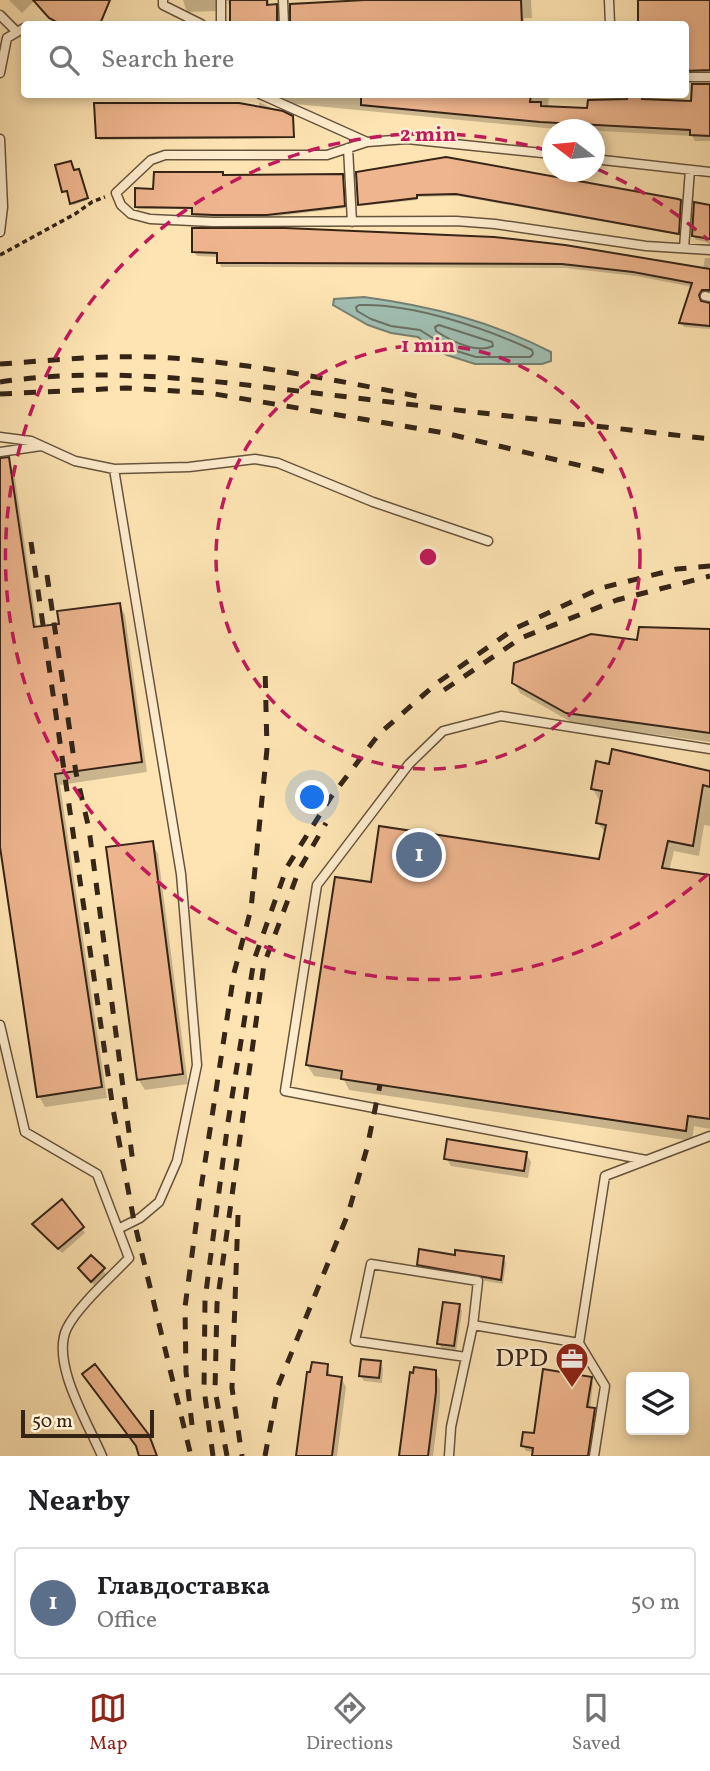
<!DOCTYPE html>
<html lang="en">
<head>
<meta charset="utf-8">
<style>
  body { margin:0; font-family:Vollkorn,serif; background:#f2f2f2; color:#202124 }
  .controls { position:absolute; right:21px; bottom:21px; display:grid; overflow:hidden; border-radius:7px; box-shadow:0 4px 10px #0003 }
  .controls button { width:63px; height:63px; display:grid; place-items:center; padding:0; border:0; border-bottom:2px solid #e0e0e0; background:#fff; color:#202124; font:35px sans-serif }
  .compass { position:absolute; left:542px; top:119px; width:63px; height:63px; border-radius:50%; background:#fff; box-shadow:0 4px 10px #0003; rotate:286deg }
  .scale { position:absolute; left:21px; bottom:18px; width:133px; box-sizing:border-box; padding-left:7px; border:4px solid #352416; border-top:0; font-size:19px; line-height:24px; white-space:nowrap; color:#352416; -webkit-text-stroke:5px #feedce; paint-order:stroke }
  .you { position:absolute; left:313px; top:798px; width:24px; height:24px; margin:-18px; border:5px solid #fff; border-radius:50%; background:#1a73e8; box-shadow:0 0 0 10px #1a73e833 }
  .badge { display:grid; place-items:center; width:46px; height:46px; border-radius:50%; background:#8f2418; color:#fff; font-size:23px; font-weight:700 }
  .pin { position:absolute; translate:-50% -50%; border:4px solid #fff; box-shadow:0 2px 7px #0006 }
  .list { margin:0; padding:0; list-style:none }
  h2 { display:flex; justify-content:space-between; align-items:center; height:91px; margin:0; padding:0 28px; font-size:30px }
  h2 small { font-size:23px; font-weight:400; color:#757577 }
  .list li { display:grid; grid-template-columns:46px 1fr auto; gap:21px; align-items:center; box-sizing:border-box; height:112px; margin:0 14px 14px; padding:0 14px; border:2px solid #e0e0e0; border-radius:7px }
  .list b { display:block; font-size:26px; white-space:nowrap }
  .list p { margin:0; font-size:23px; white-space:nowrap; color:#757577 }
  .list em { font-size:23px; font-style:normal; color:#757577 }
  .icon { flex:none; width:38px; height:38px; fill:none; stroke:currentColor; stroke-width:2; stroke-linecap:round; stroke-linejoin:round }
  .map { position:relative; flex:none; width:710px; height:1456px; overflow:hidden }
  .search { position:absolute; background:#fff; box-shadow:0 4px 10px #0003; left:21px; right:21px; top:21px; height:77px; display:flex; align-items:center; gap:18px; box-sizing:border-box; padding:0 24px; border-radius:7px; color:#757577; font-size:26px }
  .sheet { height:217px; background:#fff }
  nav { display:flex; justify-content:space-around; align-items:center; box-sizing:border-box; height:98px; border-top:2px solid #e0e0e0; background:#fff; font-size:19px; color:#757577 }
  nav a { display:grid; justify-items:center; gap:4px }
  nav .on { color:#8f2418 }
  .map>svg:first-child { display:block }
  .water { fill:#a0beb1; stroke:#758073; stroke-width:2 }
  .shadow { fill:#0003 }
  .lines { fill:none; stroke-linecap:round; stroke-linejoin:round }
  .shore { stroke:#6a7164; stroke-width:2 }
  .building { fill:#eeb58e; stroke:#352416; stroke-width:2 }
  .service-casing { stroke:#67543d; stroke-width:11 }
  .path { stroke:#352416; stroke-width:3.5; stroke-dasharray:5 3.5; stroke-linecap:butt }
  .service { stroke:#feedce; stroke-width:8 }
  .rail { stroke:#352416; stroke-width:5; stroke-dasharray:12 12; stroke-linecap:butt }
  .ring { fill:none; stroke:#c2185b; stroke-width:3.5; stroke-dasharray:12 9 }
  .labels { text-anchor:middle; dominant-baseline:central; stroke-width:5; stroke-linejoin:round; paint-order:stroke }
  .poi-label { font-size:26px; fill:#352416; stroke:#feedce; text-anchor:end }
  .centre { fill:#c2185b; stroke:#feedce; stroke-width:3.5 }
  .ring-label { font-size:21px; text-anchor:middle; font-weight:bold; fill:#c2185b; stroke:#feedce; stroke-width:5; stroke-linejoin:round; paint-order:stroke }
</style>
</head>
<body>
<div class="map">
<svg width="710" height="1456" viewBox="0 0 710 1456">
  <rect width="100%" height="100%" fill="#fee4b3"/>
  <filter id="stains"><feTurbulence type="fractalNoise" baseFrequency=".00286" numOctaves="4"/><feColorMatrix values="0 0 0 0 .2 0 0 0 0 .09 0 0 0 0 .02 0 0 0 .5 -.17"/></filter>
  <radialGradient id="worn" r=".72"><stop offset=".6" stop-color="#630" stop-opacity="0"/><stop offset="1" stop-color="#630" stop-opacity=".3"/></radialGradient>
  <path class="water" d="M364,297C430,306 491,321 551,352V361L542,364H475L447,355L429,346L418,337L391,333L368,325L333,305L334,299Z"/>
  <path class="shadow" d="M9,0H35L22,13Z
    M183,0H269V6H276L279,12L280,24H233L228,1H220L217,11L187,12Z
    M401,0H531L532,18H524V24H292L291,5Z
    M640,0H710V78L686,77V24H640Z
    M710,85V141H695L692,136L545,128L295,104V106L269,94H549L548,108L589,110L641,98L643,100L693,103Z
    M57,94H76V97L59,98Z
    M259,102L292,117L294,138L99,140L98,138L259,109Z
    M74,172H79L87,200L73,205L69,192H64Z
    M358,173L680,202L679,235L458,196L417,197V200L360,206Z
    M222,174L224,176L343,178L345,208L269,217H215L195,216L194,209H138L136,207L155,190Z
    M710,207V246L707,242L696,240L693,235Z
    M194,229L703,270L705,258H710V294L706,293L700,299L701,303L710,305V329L684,327L681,323L693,287L636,276L565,268L221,267L218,257L197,256L194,252Z
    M8,460L14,471L37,628L61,625L119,604L125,615L147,772L60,785L107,1098L45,1107L39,1096L0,835V461Z
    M710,630V742L573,723L520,693L514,683L638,642Z
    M710,772V826L704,825L699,856L674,851L669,871L710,877V1129L694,1126L692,1141L349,1090L344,1080L314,1076L307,1065L372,884L600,861L606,834L598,823L602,800H599L593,789Z
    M152,843L158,854L188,1084L145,1090L138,1079Z
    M526,1153L531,1162L528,1178L451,1166L446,1158Z
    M34,1224L82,1228L85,1233L62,1253Z
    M456,1256L503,1258L506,1263L503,1284L422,1270L419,1264Z
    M80,1269L103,1270L106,1275L95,1286Z
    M459,1306L462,1311L456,1351L442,1349L439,1343Z
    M380,1363L383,1368L382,1383L364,1381L361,1376Z
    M327,1366L331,1377L341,1378L346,1387L337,1456H298L312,1374Z
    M435,1372L440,1380V1401L433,1456H401Z
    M590,1377L593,1383L590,1409H594L597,1415L591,1456H533L534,1452L526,1451L523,1446Z"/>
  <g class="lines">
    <path class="shore" d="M359,305C412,303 485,328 532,350L533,354L530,357H476L450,349L420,330L391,326L371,319L357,311L356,307Z
      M439,325L492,342L493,346C477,354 451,341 436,331L435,327Z"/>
  </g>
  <path class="building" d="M33,0H110L100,24H60L49,18Z
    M230,0H267V5L277,4V24H234L230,23Z
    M365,0H521L522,24H290V4Z
    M638,0H710V70L685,71V24H638Z
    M692,84H710V136L690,135V130L540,122L361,105V94H531L530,102H541V106L587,108L588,100L627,99L628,95L642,96V99L691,101Z
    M94,103H239L283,111L293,116L294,137L96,138Z
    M446,157L678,199L681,200L679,234L456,194L417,195V198L358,205L356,172Z
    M71,161L74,170L79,169L88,198L70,204L67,191L62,192L55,165Z
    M154,172H223V175L343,174L345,206L267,215H213L192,214V208L135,207V188L153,189Z
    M694,202L710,205V239L692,236Z
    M192,228H285L494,237L565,245L710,269V290H702L699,295L701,301L710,303V326L679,323L692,283L633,272L562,264L217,263V253L192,252Z
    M9,457L34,627L59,624L57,611L120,603L142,762L55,774L102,1087L37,1097L0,847V458Z
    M639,627L710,629V733L566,713L512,683L514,663L591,634L637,640Z
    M612,749L710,771V787L703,785L693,846L668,841L662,868L710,875V1119L688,1116L686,1131L341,1079L342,1071L306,1065L335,877L371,882L379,826L599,859L606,825L596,823L602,791L591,789L596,761L609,764Z
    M153,841L183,1074L137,1080L106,847Z
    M447,1139L527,1152L524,1171L444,1159Z
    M62,1199L84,1227L58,1249L32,1224Z
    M419,1249L455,1255V1250L504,1256L501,1280L417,1265Z
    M91,1255L105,1268L91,1282L78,1268Z
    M443,1302L460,1304L454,1346L437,1344Z
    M361,1359L381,1361L379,1378L359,1376Z
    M312,1362L328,1364L327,1375L342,1377L332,1456H296L307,1372H310Z
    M95,1364L149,1435L157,1456H139L136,1446L82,1374Z
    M414,1367L436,1370V1392L428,1456H399L410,1372L413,1373Z
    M543,1369L592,1377L587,1407L595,1408L588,1456H532L533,1448L521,1446L523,1432L534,1433Z"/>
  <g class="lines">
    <defs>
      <path id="service" d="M163,0V5L201,24
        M283,0L284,24
        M609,0L610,24
        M0,15L17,32
        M221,24V0
        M0,73L7,38L24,28
        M686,77H710
        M260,94L367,142L407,139L552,154
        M0,139L3,207L0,232
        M367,142L327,155H165L151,160L116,193L121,205L131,214L150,219L213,222L456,221L495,224L646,246L710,250
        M348,148L352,222
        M594,159L710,172
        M684,248L690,170
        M705,296L710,297
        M0,437L31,441L75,461L114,469L189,467L255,459L278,463L373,502L488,541
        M0,452L41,446
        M114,469L181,874L197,1065L177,1161L159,1202L140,1218L118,1229
        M0,1025L25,1132L97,1174L129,1258C111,1277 78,1306 67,1328C50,1362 88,1423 102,1456
        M646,1160L285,1091L317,885L409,764L443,731L501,716L710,749
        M466,1357L355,1341L371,1264L478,1281L473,1325
        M449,1456L451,1427L473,1325L579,1343
        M594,1456L605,1386L579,1343L605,1176L710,1136"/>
    </defs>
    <use href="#service" class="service-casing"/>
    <path class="path" d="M0,255L75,214L92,202L105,197"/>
    <use href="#service" class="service"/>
    <path class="rail" d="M0,364C57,360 115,354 172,358C256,364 339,381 422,397
      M0,382C113,365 228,383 340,396C463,411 586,425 710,439
      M0,394L126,388L209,393L445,433L615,474
      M31,542L113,1109L134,1221L191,1456
      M47,575L76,773L89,829L133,1163
      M444,690L521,638L617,600L710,576
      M238,1215L232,1388L242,1456
      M192,1425L186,1372L185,1307L200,1195L234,973L251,909L267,749L265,666
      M213,1456L204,1389L205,1300L228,1122L254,960L287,867L331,797L379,734L437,683L514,629L601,588L677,569L710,566
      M227,1456L215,1390L217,1304L264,964L299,870L326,823
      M265,1456L278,1386L348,1214L367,1148L380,1085"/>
  </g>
  <g class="ring">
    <circle cx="428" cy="557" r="212"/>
    <path d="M708 874A423 423 0 1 1 552 152M597 169A423 423 0 0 1 708 240"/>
  </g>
  <defs>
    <symbol id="office-pin" viewBox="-11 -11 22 30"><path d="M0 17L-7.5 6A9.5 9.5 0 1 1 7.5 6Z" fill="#8f2418" stroke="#feedce"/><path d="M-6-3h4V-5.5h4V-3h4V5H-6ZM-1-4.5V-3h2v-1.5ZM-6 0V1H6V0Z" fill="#fff"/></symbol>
  </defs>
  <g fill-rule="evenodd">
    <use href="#office-pin" x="553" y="1340" width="38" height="52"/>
  </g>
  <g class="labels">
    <g class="poi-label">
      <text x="548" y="1359">DPD</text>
    </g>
  </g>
  <circle cx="428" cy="557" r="10" class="centre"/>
  <g class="ring-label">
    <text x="428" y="141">2 min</text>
    <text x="428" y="352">1 min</text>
  </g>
  <rect width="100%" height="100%" filter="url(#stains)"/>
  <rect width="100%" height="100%" fill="url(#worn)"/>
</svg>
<div class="controls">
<button><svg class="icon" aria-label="layers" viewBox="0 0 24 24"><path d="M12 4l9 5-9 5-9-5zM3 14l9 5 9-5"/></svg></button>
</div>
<svg class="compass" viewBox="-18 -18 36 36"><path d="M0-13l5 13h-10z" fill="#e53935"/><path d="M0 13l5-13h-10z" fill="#757577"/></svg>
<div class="scale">50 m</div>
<div class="you"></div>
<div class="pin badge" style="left:419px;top:855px;background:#5c6f8a">1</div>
<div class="search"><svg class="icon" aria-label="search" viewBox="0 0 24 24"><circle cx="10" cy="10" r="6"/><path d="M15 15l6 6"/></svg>Search here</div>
</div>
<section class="sheet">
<h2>Nearby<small></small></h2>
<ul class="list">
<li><span class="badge" style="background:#5c6f8a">1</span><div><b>Главдоставка</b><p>Office</p></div><em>50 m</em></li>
</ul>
</section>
<nav>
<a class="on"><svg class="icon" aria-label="map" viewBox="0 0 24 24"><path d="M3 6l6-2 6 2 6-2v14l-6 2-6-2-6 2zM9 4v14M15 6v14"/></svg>Map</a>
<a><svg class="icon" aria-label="directions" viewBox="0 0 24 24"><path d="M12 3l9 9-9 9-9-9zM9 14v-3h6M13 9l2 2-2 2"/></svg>Directions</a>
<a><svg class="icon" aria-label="saved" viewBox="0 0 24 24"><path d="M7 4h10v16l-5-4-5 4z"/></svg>Saved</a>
</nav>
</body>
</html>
